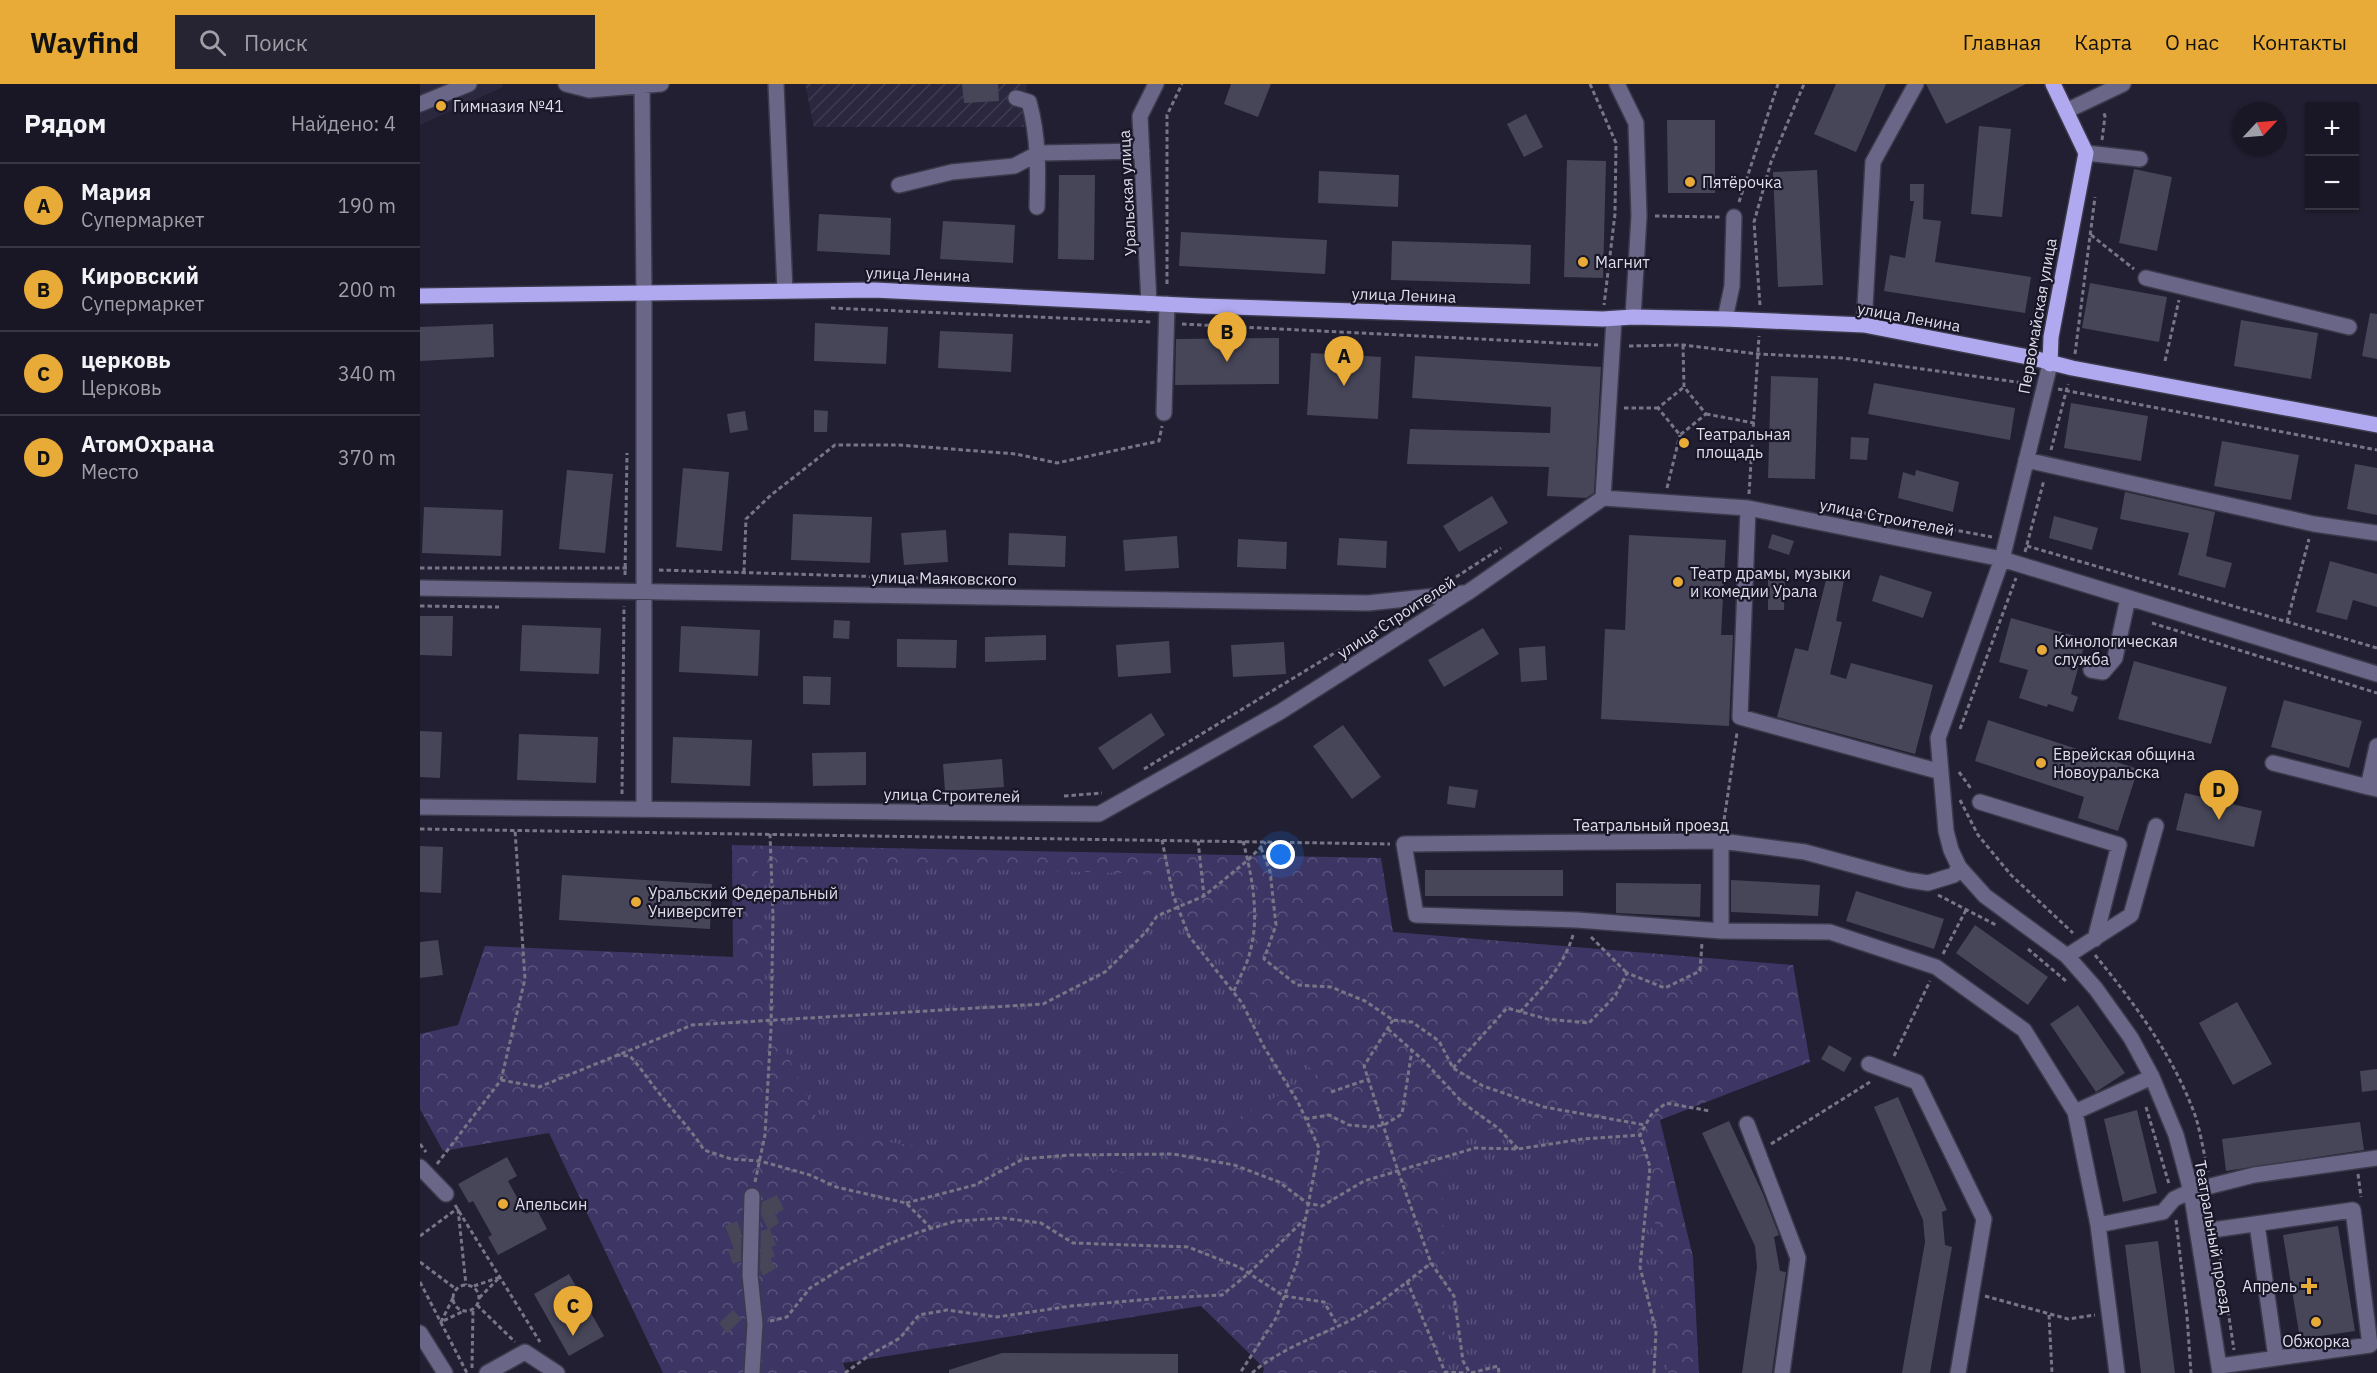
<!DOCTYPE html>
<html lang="ru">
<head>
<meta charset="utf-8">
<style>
  body { margin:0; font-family:"IBM Plex Sans",sans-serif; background:#262432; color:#f1f3f6 }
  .controls { position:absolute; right:18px; top:18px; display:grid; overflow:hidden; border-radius:0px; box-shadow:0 2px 4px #0004 }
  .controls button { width:54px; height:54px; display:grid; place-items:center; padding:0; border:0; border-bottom:2px solid #373642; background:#191725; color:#f1f3f6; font:30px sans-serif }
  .compass { position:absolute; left:1813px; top:18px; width:54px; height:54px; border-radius:50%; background:#191725; box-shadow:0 2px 4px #0004; rotate:64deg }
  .you { position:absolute; left:861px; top:771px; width:21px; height:21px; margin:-15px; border:4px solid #fff; border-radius:50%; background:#1a73e8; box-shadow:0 0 0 9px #1a73e833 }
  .badge { display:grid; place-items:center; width:39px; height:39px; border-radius:50%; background:#e8ab37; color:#111; font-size:20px; font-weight:700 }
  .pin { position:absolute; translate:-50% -50px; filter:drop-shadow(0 2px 3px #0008) }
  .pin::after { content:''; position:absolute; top:32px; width:21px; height:18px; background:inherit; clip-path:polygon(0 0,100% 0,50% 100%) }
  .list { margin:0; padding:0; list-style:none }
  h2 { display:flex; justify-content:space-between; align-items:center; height:78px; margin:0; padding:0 24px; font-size:26px }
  h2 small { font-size:20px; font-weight:400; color:#9f9fa7 }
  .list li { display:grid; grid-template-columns:39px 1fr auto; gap:18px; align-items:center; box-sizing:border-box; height:84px; padding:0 24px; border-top:2px solid #373642 }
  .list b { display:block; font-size:22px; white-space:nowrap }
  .list p { margin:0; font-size:20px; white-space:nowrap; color:#9f9fa7 }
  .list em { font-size:20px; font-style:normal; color:#9f9fa7 }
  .icon { flex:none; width:33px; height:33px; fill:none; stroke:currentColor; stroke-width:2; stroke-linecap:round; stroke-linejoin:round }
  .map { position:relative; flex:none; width:1957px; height:1289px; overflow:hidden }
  header { display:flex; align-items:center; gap:36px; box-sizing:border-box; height:84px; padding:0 30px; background:#e8ab37; color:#111 }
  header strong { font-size:28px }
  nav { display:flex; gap:33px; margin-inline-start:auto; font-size:21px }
  .search { width:420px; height:54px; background:#262432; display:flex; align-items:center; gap:15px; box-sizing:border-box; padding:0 21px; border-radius:0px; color:#9f9fa7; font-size:22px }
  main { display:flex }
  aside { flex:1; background:#191725 }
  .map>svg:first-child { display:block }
  .built { fill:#2a273f }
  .industrial { fill:url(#industrial-furrows) }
  .forest { fill:url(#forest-crowns) }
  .park { fill:url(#park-tufts) }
  .building { fill:#474659 }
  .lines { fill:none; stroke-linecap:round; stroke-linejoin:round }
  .minor-casing { stroke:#3b3a4b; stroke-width:18 }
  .major-casing { stroke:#3b3a4b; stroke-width:18 }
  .path { stroke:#777686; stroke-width:3; stroke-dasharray:4.5 3; stroke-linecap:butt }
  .minor { stroke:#696687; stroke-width:15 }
  .major { stroke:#b1a9ef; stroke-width:15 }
  .poi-dot { fill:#e8ab37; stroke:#181627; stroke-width:2 }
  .labels { text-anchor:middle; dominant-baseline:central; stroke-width:4.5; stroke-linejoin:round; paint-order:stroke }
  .poi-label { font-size:16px; fill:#deddea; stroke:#181627; text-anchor:start }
  .street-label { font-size:16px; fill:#deddea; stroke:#181627 }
</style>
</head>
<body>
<header>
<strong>Wayfind</strong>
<div class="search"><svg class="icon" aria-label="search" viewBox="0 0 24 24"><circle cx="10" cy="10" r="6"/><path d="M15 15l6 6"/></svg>Поиск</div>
<nav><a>Главная</a><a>Карта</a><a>О нас</a><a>Контакты</a></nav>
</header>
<main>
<aside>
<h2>Рядом<small>Найдено: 4</small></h2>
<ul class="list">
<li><span class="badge">A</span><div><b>Мария</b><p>Супермаркет</p></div><em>190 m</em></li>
<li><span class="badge">B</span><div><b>Кировский</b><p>Супермаркет</p></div><em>200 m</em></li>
<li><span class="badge">C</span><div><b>церковь</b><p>Церковь</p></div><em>340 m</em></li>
<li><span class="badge">D</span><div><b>АтомОхрана</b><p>Место</p></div><em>370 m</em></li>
</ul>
</aside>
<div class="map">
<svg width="1957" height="1289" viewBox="0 0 1957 1289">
  <defs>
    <pattern id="industrial-furrows" width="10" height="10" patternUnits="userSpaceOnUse" patternTransform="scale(1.5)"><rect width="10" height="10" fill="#2a273f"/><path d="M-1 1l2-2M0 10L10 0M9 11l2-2" fill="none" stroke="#3e3c52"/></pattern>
    <pattern id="forest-crowns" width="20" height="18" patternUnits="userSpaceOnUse" patternTransform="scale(1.5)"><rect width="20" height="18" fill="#3d3665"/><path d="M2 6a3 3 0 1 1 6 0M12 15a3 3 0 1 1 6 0" fill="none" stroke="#59537b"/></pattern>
    <pattern id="park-tufts" width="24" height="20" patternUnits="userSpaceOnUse" patternTransform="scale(1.5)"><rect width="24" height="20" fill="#3d3665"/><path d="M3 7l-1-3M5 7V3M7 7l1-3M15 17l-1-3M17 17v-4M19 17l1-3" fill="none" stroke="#59537b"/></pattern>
  </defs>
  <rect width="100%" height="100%" fill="#211f31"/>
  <path class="built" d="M0,0H82L83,3L0,41Z"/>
  <path class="industrial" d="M385,0H607L604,43H394Z"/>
  <path class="forest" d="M312,761L961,774L973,848L1373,881L1390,978L1240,1036L1273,1173L1279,1289H843L844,1284L781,1222L423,1279L427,1289H243L129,1049L23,1067L0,1025V950L38,941L65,862L313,873Z"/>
  <path class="park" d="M337,779L737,790L753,811L758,822L896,991L716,1090L404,1050L347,926Z
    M1120,1034L1210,1041L1234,1127L1247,1289H1025L1022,1057Z"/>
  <path class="building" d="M542,0H578L579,17L544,19Z
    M811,0H851L838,33L804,20Z
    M1416,0H1466L1436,68L1394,50Z
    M1506,0H1606L1526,40Z
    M1106,30L1123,63L1104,73L1087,40Z
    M1247,36H1295V109H1248Z
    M1559,42L1591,45L1582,133L1551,130Z
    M1147,76L1186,77L1183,194L1144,193Z
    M1714,85L1752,93L1737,167L1699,159Z
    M1397,86L1403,201L1358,203L1353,88Z
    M899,87L979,91L978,123L898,119Z
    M639,91H675L674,176L638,175Z
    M1490,100H1504L1503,135L1521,137L1515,178L1611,193L1605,229L1464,207L1470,171L1485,174L1494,117H1490Z
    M399,130L471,134L470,171L397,167Z
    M523,137L595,141L593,179L520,175Z
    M761,148L907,156L905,190L759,182Z
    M972,157L1111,161L1110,200L971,196Z
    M1670,199L1747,213L1739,258L1662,244Z
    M1950,229L1957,230V275L1942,272Z
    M1821,236L1898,249L1891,295L1814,282Z
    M395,239L468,243L466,280L394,277Z
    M73,240L74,273L0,277V243Z
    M520,247L593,250L591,288L518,284Z
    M859,254V300L755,301L756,255Z
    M891,269L961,273L958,335L887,331Z
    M995,272L1181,283L1174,409L1166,414L1127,412L1129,383L987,380L990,345L1130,349L1131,323L992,314Z
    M1351,292L1398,294L1395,395L1348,394Z
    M1454,299L1595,324L1590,356L1448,330Z
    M1651,319L1728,332L1721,377L1644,364Z
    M394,326L408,327L407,348H394Z
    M325,327L328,346L310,349L307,330Z
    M1431,353L1449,354L1447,376L1430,375Z
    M1802,357L1879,371L1871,416L1794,402Z
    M1935,380L1957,384V431L1927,425Z
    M263,384L309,388L302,467L256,463Z
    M147,386L193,390L185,469L139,465Z
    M1496,386L1539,398L1533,428L1478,414L1483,388L1495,392Z
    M1705,408L1795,428L1786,472L1812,479L1805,504L1758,491L1769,449L1700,435Z
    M1072,412L1088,439L1039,468L1023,442Z
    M4,423L83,426L81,472L2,469Z
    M373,430L452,433L450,479L371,476Z
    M1634,432L1678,444L1672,466L1629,454Z
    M526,446L528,478L484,481L481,449Z
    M589,449L646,452L645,483L588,481Z
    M1352,450L1374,457L1369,471L1348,464Z
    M1209,451L1306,456L1301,551H1313L1309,642L1181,635L1185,545L1205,546Z
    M757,452L759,484L705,487L703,456Z
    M919,454L967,457L966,484L917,481Z
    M818,455L867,458L866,485L817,483Z
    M1910,477L1957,490V523L1933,516L1927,536L1896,528Z
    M1460,491L1512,508L1503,534L1452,517Z
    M1348,496H1365L1364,526H1348Z
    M1406,496H1424L1416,537L1422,538L1410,590L1426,595L1431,579L1513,601L1495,670L1357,633L1375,564L1388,567Z
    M0,532H33L32,572L0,571Z
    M1591,534L1666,555L1651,610L1658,613L1653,628L1628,620L1627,623L1599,614L1608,586L1579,578Z
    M414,536L430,537L429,555L413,554Z
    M102,541L181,544L179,590L100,587Z
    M261,542L340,546L338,592L259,588Z
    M1063,544L1079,570L1024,603L1008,576Z
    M626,551V576L565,578V553Z
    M477,555L537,556L536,584L477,583Z
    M749,557L751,589L698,593L696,561Z
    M864,558L866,590L813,593L811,561Z
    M1125,562L1127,596L1101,598L1099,564Z
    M1714,577L1807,603L1791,660L1698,635Z
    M383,592L411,593L410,621L383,620Z
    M1864,616L1942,637L1929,684L1851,663Z
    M731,629L745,651L693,686L678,664Z
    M1568,636L1718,685L1698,747L1658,734L1664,713L1555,677Z
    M923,641L961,693L932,715L893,662Z
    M0,647L22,648L20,694L0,693Z
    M99,650L178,653L176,699L97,696Z
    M253,653L332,656L330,702L251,699Z
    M446,668V701L393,702L392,669Z
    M582,675L584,703L525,707L523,680Z
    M1029,702L1058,706L1055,724L1027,720Z
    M1765,709L1842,727L1834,763L1756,746Z
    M0,762L23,763L21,809L0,808Z
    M1005,786H1143V812H1005Z
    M142,791L292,800L290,845L139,836Z
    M1311,796L1400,801L1398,832L1311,828Z
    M1196,799L1281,800L1280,833L1196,829Z
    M1436,807L1524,835L1514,865L1426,837Z
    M1555,841L1628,893L1608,921L1536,869Z
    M18,856L23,891L0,894V858Z
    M1817,918L1852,980L1813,1001L1779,939Z
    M1658,921L1705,989L1676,1008L1630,940Z
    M1409,961L1432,974L1424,988L1401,975Z
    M1957,985V1006L1942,1008L1940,987Z
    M1478,1013L1527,1126L1522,1128L1525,1161L1532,1163L1510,1289H1482L1505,1158L1503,1136L1454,1023Z
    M1717,1026L1737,1109L1703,1118L1684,1035Z
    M1309,1037L1343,1110L1359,1151L1354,1153L1360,1187L1366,1188L1352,1289H1322L1337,1183L1335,1162L1282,1049Z
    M1940,1038L1944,1066L1806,1087L1802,1055Z
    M87,1073L97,1092L88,1097L106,1130L116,1124L127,1145L78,1171L68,1153L72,1151L53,1117L49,1119L38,1100Z
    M357,1111L364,1126L355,1129L359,1139L350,1145L356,1161L351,1163L355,1172L350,1175L356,1184L343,1192L340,1185L341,1147L348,1145L341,1130L342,1118Z
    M317,1137L321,1148V1177L313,1180L308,1166L314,1165L305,1142Z
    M1918,1142L1935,1247L1880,1255L1863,1151Z
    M1738,1157L1755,1289H1721L1705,1161Z
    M149,1190L184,1252L149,1272L114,1210Z
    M313,1226L322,1235L307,1249L299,1239Z
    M582,1269L758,1270V1289H529V1286Z"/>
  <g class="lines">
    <defs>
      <path id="minor" d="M146,0L169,6L241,0
        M356,0L365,207
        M1197,0L1216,39L1219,132L1213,233
        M222,2L224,210V725
        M596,14L609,18C619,54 618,87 617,123
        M0,20L49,0
        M1646,27L1703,0
        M1666,69L1720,75
        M479,101L532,88L594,82L619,69L722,67
        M1726,194L1929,243
        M729,220L720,32L736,0
        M1305,235L1312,202L1314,133
        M1444,241L1453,78L1496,0
        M1630,280L1582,475L1518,654L1526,747L1531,766L1539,783L1565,812L1647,872L1676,905L1711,954L1732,993L1756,1051L1771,1107L1800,1289
        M744,329L747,220
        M1606,376L1894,440L1957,449
        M1183,414L1194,235
        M1328,424L1320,633L1521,688
        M0,504L948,519L1044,509
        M1671,586L1683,588L1695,574L1708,514
        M1957,662L1948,703L1957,705
        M1853,679L1948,703
        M1560,718L1699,761L1675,855
        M0,723L679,730L860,628L1047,509L1183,414L1328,424L1582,475L1957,590
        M1539,783L1534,791L1508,799L1488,796L1385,768L1301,757L984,760L996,831L1157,836L1301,847L1410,848L1516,883L1604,946L1655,1028
        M1301,847V757
        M1647,872L1711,831L1736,742
        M1449,980L1497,998L1564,1135L1538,1289
        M1327,1040L1378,1174L1362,1289
        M0,1083L26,1110
        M1837,1140L1856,1274
        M1678,1141L1655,1028L1732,993
        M1778,1148L1933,1126L1950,1261L1800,1282
        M0,1249L25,1289
        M67,1289L105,1268L137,1289
        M332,1289L335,1240L330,1191L332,1112
        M1697,1289L1678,1141L1743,1128L1754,1115L1771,1107L1834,1091L1957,1074"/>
      <path id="major" d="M0,212L454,206L782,222L1183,235L1213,233L1305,235L1444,241L1613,274L1652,284L1957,341
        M1630,280L1631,253L1666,69L1633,0"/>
    </defs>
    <use href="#minor" class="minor-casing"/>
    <use href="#major" class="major-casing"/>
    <path class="path" d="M1170,0L1196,59L1195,130L1184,221
      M1682,56L1685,32L1683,27
      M1319,118L1358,0
      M1235,132L1300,133
      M1671,151L1714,185
      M747,200V31L762,0
      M1340,221L1334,138L1351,78L1384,0
      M411,224L732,238
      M762,240L1178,261
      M1263,261L1264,303L1286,330L1260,351L1238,324L1264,303
      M1209,262L1263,261L1338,270L1423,274L1611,300
      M1655,270L1675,113
      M1745,277L1759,216
      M1638,305L1957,366
      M1204,324H1238
      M1286,330L1334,339
      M1631,366L1648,300
      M1247,404L1260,351
      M1329,410L1339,252
      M1428,426L1572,453
      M1607,462L1957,564
      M1605,468L1624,396
      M0,484H208
      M239,486L502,494
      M324,488L326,435L351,411L415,361H479L596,370L637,379L739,357L742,342
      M205,491L207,369
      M1036,493L1081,464
      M0,522L79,523
      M1867,538L1889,455
      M1732,539L1957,609
      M1540,645L1596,494
      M724,685L972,534
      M1539,688L1552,706
      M202,710L204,522
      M644,712L682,709
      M1540,716L1558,751L1591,791L1653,849
      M1303,743L1317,649
      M0,745L970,760
      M742,756L753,811L769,852L822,919L844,963L878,1018L899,1064L877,1179L856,1234L820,1289
      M778,757L784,812
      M841,764L850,787L856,841L844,875L877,901L911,903L945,917L973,936L992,938L1019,957L1033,984L1063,1002L1124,1023L1225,1041
      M1518,811L1576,841
      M1171,853L1206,888
      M1608,865L1646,897
      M1523,870L1546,826
      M1675,871C1715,920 1755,974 1776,1034C1781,1051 1784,1070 1788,1088
      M814,907C819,894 827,881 830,868C840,832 832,792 823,757
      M1100,928C1122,904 1144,882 1153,851
      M973,936L944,982L978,1087L1011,1179L1034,1212L1043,1277L1050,1289
      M968,945L1005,978L1043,1019L1078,1044L1098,1065
      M196,971L210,972C222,985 231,1000 243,1014C257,1031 272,1047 284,1066L311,1075L340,1077L390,1091L416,1103L486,1119L511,1144
      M1474,972L1510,897
      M1033,984L1087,924L1127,935L1169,939L1195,912L1207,889L1245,904L1280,887L1282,859
      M81,996L119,1003L272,941L623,920L685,888L726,848L737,832L784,812L828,776L846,758
      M911,1008L949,995
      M1726,1023L1749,1100
      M885,1035L909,1031L929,1041L951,1043L964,1041L982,1030L992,966
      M0,1060L6,1068
      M1351,1060L1450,998
      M17,1080L81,996L105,895L95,746
      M1938,1090L1941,1113
      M335,1098L345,1051L351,944L353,832L350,750
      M486,1119L555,1101L603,1075L650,1071L753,1070L814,1081L859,1098L887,1119L902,1122L944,1097L1055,1064L1098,1065L1163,1055L1220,1051
      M35,1121L120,1258
      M38,1125L46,1201
      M1756,1136L1767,1232L1771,1289
      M0,1152L38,1124
      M1798,1160L1814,1266
      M0,1178L36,1205
      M987,1197L1025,1288L1047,1289
      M0,1198L47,1289
      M33 1214a13 13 0 1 1 26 0a13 13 0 1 1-26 0Z
      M54,1202L80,1193L59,1214
      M1565,1212L1648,1235L1675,1231
      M33,1214L21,1238L44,1227
      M57,1221L95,1258
      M1629,1231L1632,1289
      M350,1237L367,1233L390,1204L427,1181L466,1161L499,1148L536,1137L583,1134L621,1139L653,1159L768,1163L819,1183L864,1212L904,1218L918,1242
      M52,1284L53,1226
      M425,1289L451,1270L480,1254L499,1231L527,1226L577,1233L651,1222L743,1214L802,1211L829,1189L884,1136
      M832,1289C860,1265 894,1254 927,1238C957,1223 984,1200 1011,1179
      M1051,1289L1078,1282L1079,1289
      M1234,1289L1236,1247L1220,1183L1230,1083L1220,1051L1231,1031L1246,1019L1290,1027"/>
    <use href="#minor" class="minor"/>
    <use href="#major" class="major"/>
  </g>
  <g class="poi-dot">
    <circle cx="21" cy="22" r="6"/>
    <circle cx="1270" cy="98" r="6"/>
    <circle cx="1163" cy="178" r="6"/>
    <circle cx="1264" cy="359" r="6"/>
    <circle cx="1258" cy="498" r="6"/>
    <circle cx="1622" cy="566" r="6"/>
    <circle cx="1621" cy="679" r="6"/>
    <circle cx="216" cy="818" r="6"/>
    <circle cx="83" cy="1120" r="6"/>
    <path d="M1886 1193h6v6h6v6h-6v6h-6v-6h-6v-6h6z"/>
    <circle cx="1896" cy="1238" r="6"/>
  </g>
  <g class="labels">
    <g class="poi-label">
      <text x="33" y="22">Гимназия №41</text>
      <text x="1282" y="98">Пятёрочка</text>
      <text x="1175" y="178">Магнит</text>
      <text x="1276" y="350">Театральная<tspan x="1276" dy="18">площадь</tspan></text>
      <text x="1270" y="489">Театр драмы, музыки<tspan x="1270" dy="18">и комедии Урала</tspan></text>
      <text x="1634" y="557">Кинологическая<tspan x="1634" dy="18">служба</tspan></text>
      <text x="1633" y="670">Еврейская община<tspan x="1633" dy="18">Новоуральска</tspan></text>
      <text x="228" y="809">Уральский Федеральный<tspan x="228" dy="18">Университет</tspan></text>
      <text x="95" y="1120">Апельсин</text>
      <text x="1877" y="1202" text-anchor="end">Апрель</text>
      <text x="1896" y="1257" text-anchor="middle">Обжорка</text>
    </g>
    <g class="street-label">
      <text transform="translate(707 109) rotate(-93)">Уральская улица</text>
      <text transform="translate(498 190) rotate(2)">улица Ленина</text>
      <text transform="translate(984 211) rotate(2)">улица Ленина</text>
      <text transform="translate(1617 232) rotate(-80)">Первомайская улица</text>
      <text transform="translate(1489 233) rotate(10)">улица Ленина</text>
      <text transform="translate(1467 433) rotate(11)">улица Строителей</text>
      <text transform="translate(524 494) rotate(1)">улица Маяковского</text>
      <text transform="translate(976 533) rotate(-33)">улица Строителей</text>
      <text transform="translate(532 711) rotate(1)">улица Строителей</text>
      <text x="1231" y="741">Театральный проезд</text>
      <text transform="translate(1794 1153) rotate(80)">Театральный проезд</text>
    </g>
  </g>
</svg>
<div class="controls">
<button>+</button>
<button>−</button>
</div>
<svg class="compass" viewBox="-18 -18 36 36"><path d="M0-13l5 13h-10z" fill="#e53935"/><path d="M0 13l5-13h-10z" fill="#9f9fa7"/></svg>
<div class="you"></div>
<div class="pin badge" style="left:924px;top:302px">A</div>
<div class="pin badge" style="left:807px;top:278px">B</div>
<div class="pin badge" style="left:153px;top:1252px">C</div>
<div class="pin badge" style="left:1799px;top:736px">D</div>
</div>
</main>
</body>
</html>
